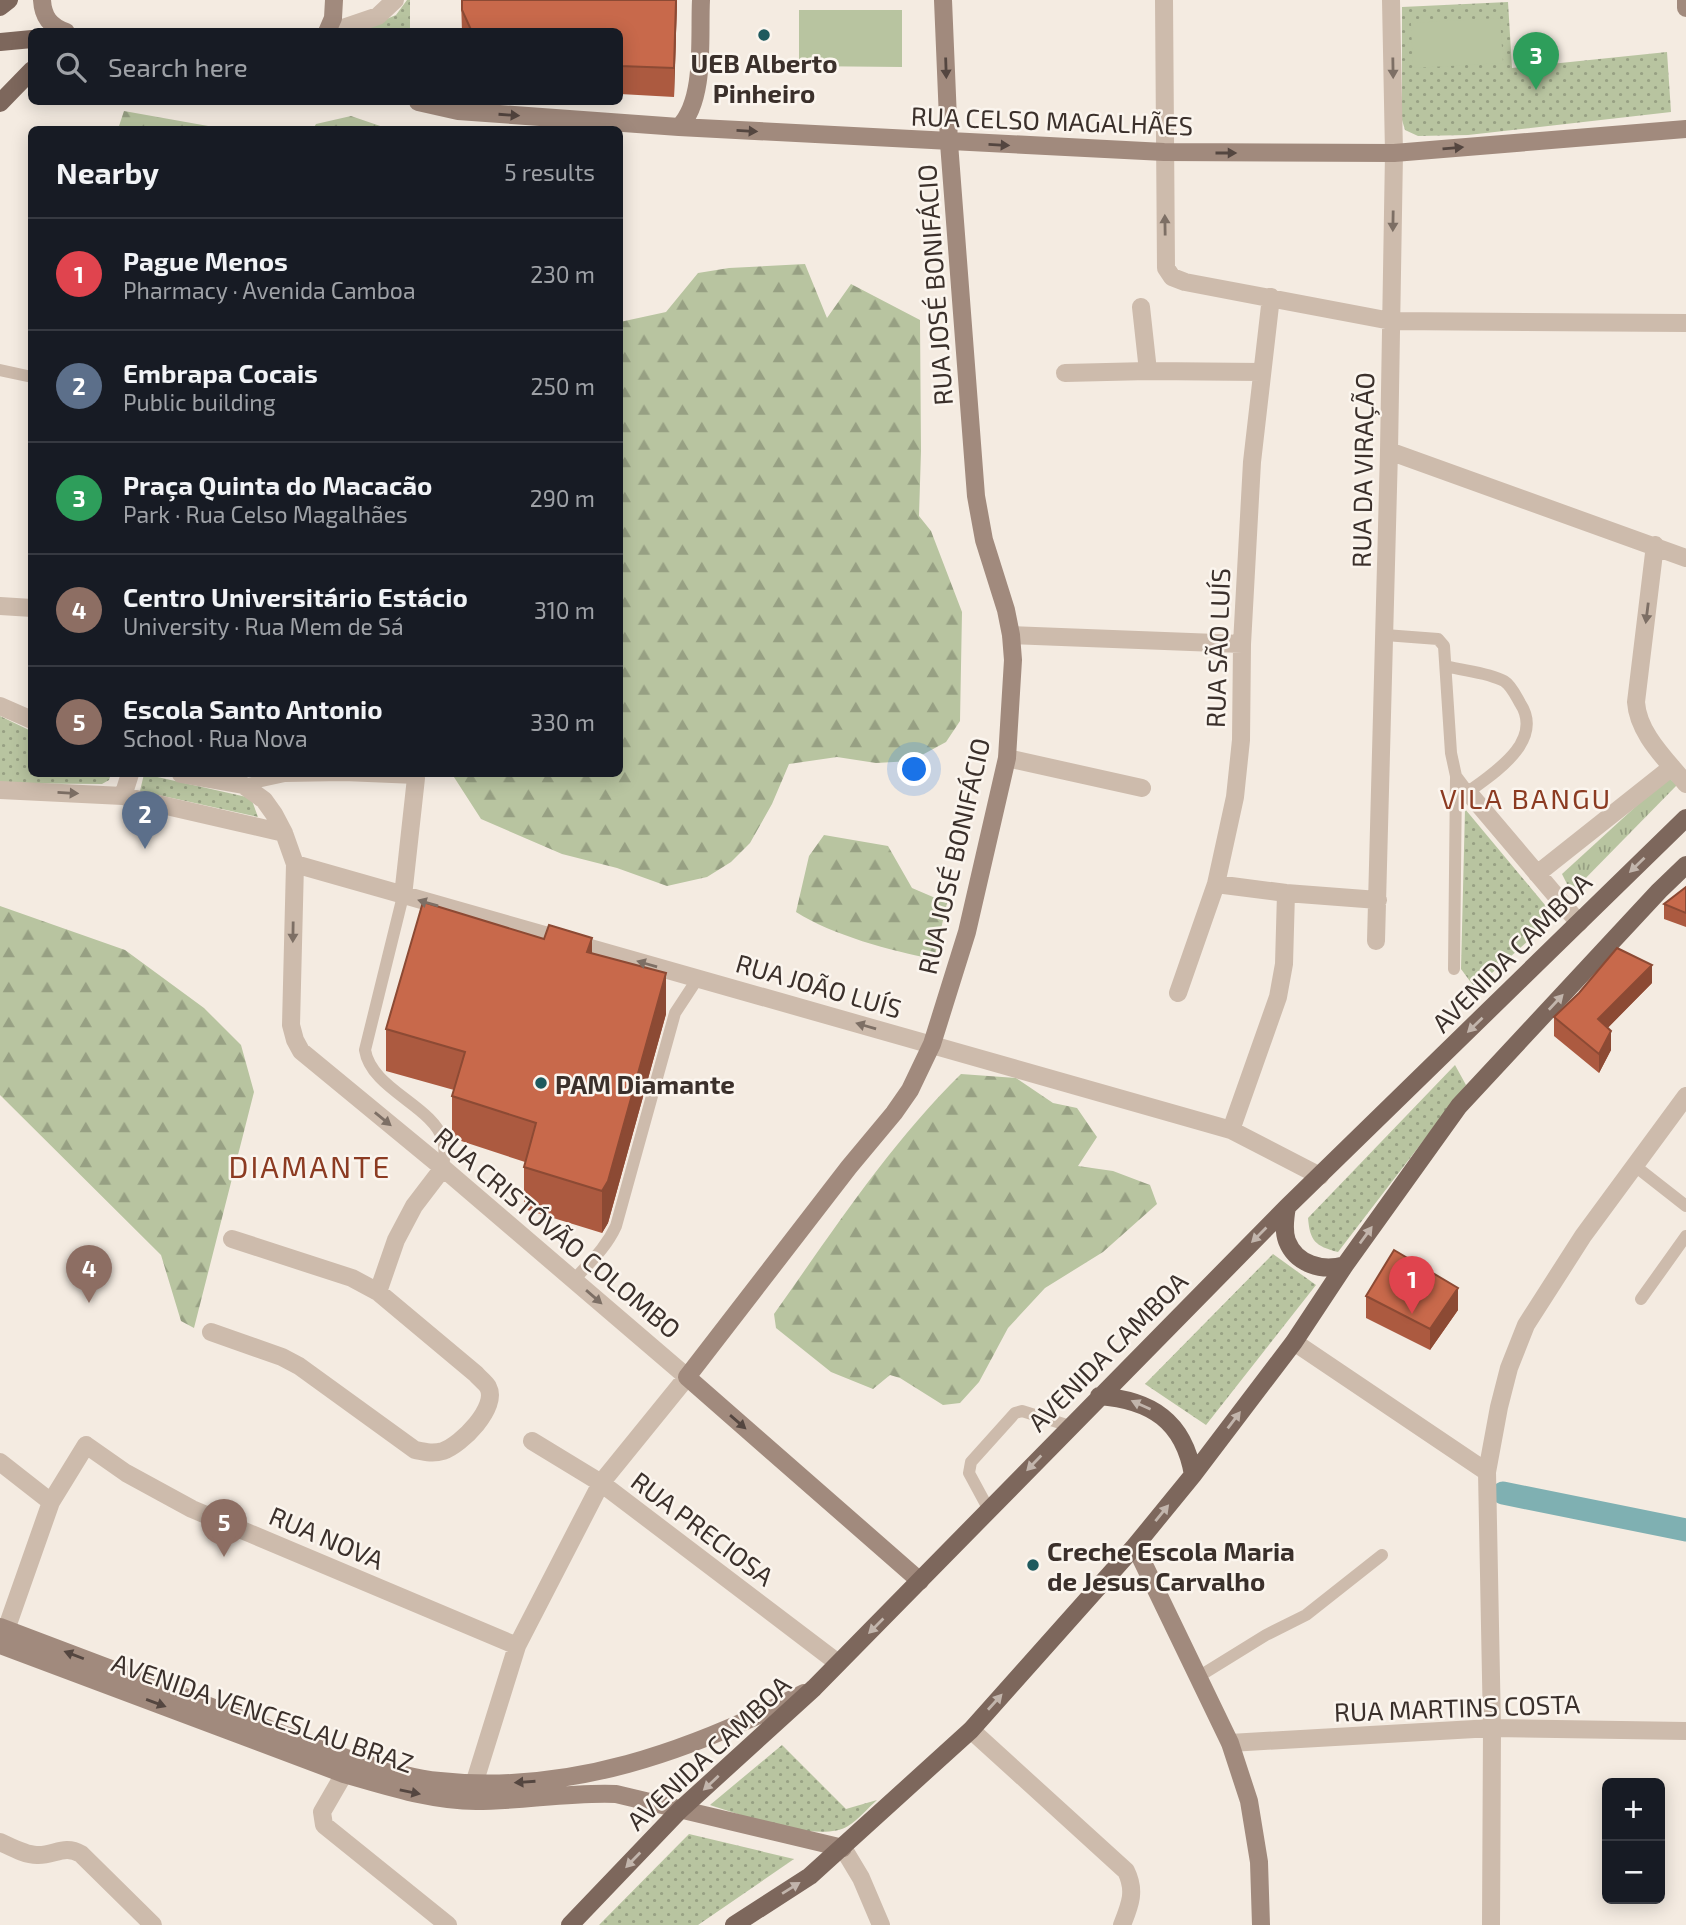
<!DOCTYPE html>
<html lang="en">
<head>
<meta charset="utf-8">
<style>
  body { margin:0; font-family:"Exo 2",sans-serif; background:#20242c; color:#f1f3f6 }
  .controls { position:absolute; right:21px; bottom:21px; display:grid; overflow:hidden; border-radius:10px; box-shadow:0 4px 18px #0003 }
  .controls button { width:63px; height:63px; display:grid; place-items:center; padding:0; border:0; border-bottom:2px solid #363941; background:#171b24; color:#f1f3f6; font:35px sans-serif }
  .you { position:absolute; left:915px; top:770px; width:24px; height:24px; margin:-18px; border:5px solid #fff; border-radius:50%; background:#1a73e8; box-shadow:0 0 0 10px #1a73e833 }
  .badge { display:grid; place-items:center; width:46px; height:46px; border-radius:50%; background:#92aeb2; color:#fff; font-size:23px; font-weight:700 }
  .pin { position:absolute; translate:-50% -58px; filter:drop-shadow(0 2px 4px #0008) }
  .pin::after { content:''; position:absolute; top:37px; width:24px; height:21px; background:inherit; clip-path:polygon(0 0,100% 0,50% 100%) }
  .list { margin:0; padding:0; list-style:none }
  h2 { display:flex; justify-content:space-between; align-items:center; height:91px; margin:0; padding:0 28px; font-size:30px }
  h2 small { font-size:23px; font-weight:400; color:#9ea1a6 }
  .list li { display:grid; grid-template-columns:46px 1fr auto; gap:21px; align-items:center; box-sizing:border-box; height:112px; padding:0 28px; border-top:2px solid #363941 }
  .list b { display:block; font-size:26px; white-space:nowrap }
  .list p { margin:0; font-size:23px; white-space:nowrap; color:#9ea1a6 }
  .list em { font-size:23px; font-style:normal; color:#9ea1a6 }
  .icon { flex:none; width:38px; height:38px; fill:none; stroke:currentColor; stroke-width:2; stroke-linecap:round; stroke-linejoin:round }
  .map { position:relative; flex:none; width:1686px; height:1925px; overflow:hidden }
  .search { position:absolute; background:#171b24; box-shadow:0 4px 18px #0003; left:28px; top:28px; width:595px; height:77px; display:flex; align-items:center; gap:18px; box-sizing:border-box; padding:0 24px; border-radius:10px; color:#9ea1a6; font-size:26px }
  .panel { position:absolute; background:#171b24; box-shadow:0 4px 18px #0003; left:28px; top:126px; width:595px; height:651px; border-radius:10px }
  .map>svg:first-child { display:block }
  .grass { fill:url(#grass-tufts) }
  .forest { fill:url(#forest-firs) }
  .park { fill:url(#park-dots) }
  .garden { fill:#b8c4a0 }
  .lines { fill:none; stroke-linecap:round; stroke-linejoin:round }
  .canal { stroke:#7fb0b2; stroke-width:23 }
  .lane { stroke:#cdbbac; stroke-width:12 }
  .street { stroke:#cdbbac; stroke-width:18 }
  .secondary { stroke:#a18a7d; stroke-width:18 }
  .primary { stroke:#7d675c; stroke-width:18 }
  .wall { fill:#ac5a40 }
  .shaded-wall { fill:#8c4a34 }
  .building { fill:#c8694b; stroke:#8c4a34; stroke-width:2 }
  .oneway { fill:#544640 }
  .oneway2 { fill:#7d6f65 }
  .oneway3 { fill:#c2b5ac }
  .poi-dot { fill:#1f5a5e; stroke:#fbf5ee; stroke-width:2.5 }
  .labels { text-anchor:middle; dominant-baseline:central; stroke-width:5; stroke-linejoin:round; paint-order:stroke }
  .poi-label { font-size:26px; font-weight:bold; fill:#3b302b; stroke:#fbf5ee; text-anchor:start }
  .street-label { font-size:26px; fill:#3b302b; stroke:#fbf5ee }
  .neighbourhood-label { font-size:28px; letter-spacing:2px; fill:#8c3b22; stroke:#fbf5ee }
  .quarter-label { font-size:30px; letter-spacing:2px; fill:#8c3b22; stroke:#fbf5ee }
</style>
</head>
<body>
<div class="map">
<svg width="1686" height="1925" viewBox="0 0 1686 1925">
  <defs>
    <pattern id="grass-tufts" width="24" height="20" patternUnits="userSpaceOnUse" patternTransform="scale(1.75)"><rect width="24" height="20" fill="#b8c4a0"/><path d="M3 7l-1-3M5 7V3M7 7l1-3M15 17l-1-3M17 17v-4M19 17l1-3" fill="none" stroke="#97a083"/></pattern>
    <pattern id="forest-firs" width="22" height="20" patternUnits="userSpaceOnUse" patternTransform="scale(1.75)"><rect width="22" height="20" fill="#b8c4a0"/><path d="M5 1l3.5 6h-7zM16 11l3.5 6h-7z" fill="#97a083"/></pattern>
    <pattern id="park-dots" width="8" height="8" patternUnits="userSpaceOnUse" patternTransform="scale(1.75)"><rect width="8" height="8" fill="#b8c4a0"/><path d="M2 2h.1M6 6h.1" fill="none" stroke="#97a083" stroke-width="1.8" stroke-linecap="round"/></pattern>
  </defs>
  <rect width="100%" height="100%" fill="#f4ebe1"/>
  <path class="grass" d="M1668,777L1677,785L1576,888H1569L1562,874Z"/>
  <path class="forest" d="M124,111L225,129H118Z
    M351,116L389,129H313L316,124Z
    M805,264L827,318L851,284L920,320L921,451L919,516L931,531L962,612L960,721L946,742L911,761L876,763L837,757L789,764L772,804L750,843L731,862L707,877L667,886L617,868L562,854L481,819L452,774H620V322L666,312L698,273L729,268Z
    M824,835L888,846L912,888L947,903L934,959C891,951 832,935 796,912L809,856Z
    M0,906L125,950L204,1008L241,1045L254,1092L194,1328L181,1321L161,1255L0,1095Z
    M961,1074L1016,1078L1053,1103L1077,1108L1097,1137L1078,1166L1113,1171L1150,1185L1157,1204L1103,1252L1045,1288L1008,1328L979,1382L960,1403L943,1405L900,1378L890,1375L873,1389L831,1372L776,1328L774,1314C833,1231 888,1146 961,1074Z"/>
  <path class="park" d="M407,0H410V31L356,32L396,15Z
    M1508,2L1512,68L1667,52L1671,112L1468,135L1418,136L1405,130L1402,120V7Z
    M0,716L31,731L32,774H111L109,780L102,784L0,783Z
    M144,774L251,798L258,817L140,791Z
    M1465,809L1555,917L1475,988L1461,969Z
    M1455,1065L1466,1085L1338,1252C1315,1246 1310,1241 1308,1218Z
    M1273,1254L1316,1285L1206,1425L1145,1384Z
    M782,1745L846,1809L877,1800C868,1808 858,1820 848,1826C819,1844 741,1815 710,1805Z
    M689,1834L794,1859L698,1925H599Z"/>
  <path class="garden" d="M799,10H902V67L799,66Z
    M1500,18L1503,63L1413,68L1411,23Z"/>
  <g class="lines">
    <path class="canal" d="M1503,1493L1686,1530"/>
    <path class="lane" d="M0,370L32,377
      M1385,635L1438,639L1444,646L1451,753L1456,776L1468,792C1494,773 1545,741 1520,703C1516,696 1511,685 1504,681C1487,672 1464,671 1446,666
      M243,785L285,776L344,775L416,778
      M403,896L365,1050C371,1089 433,1106 443,1140C446,1149 444,1159 443,1168
      M1454,969L1456,776
      M1635,1166L1686,1206
      M574,1280C590,1262 606,1248 616,1226L675,1013L698,978
      M1641,1299L1686,1236
      M989,1510L969,1473L971,1462L1015,1413L1022,1411L1070,1426
      M1198,1677L1266,1635L1306,1615L1382,1555"/>
    <path class="street" d="M1164,0L1166,268L1172,277L1185,282L1391,321L1686,323
      M331,32L378,16L395,0
      M1141,307L1148,371
      M1065,373L1148,371L1262,372
      M1389,451L1686,558
      M1655,545L1636,702C1638,734 1667,760 1686,784
      M0,606L32,608
      M1011,635L1242,644
      M0,706L32,720
      M1007,758L1142,788
      M181,774L243,785L264,800L274,814L284,833L295,864L291,1025L295,1040L301,1051L443,1168L687,1377L601,1483L517,1646L474,1784L475,1798
      M0,790L123,796L284,833
      M1468,792L1579,923
      M123,796L130,774
      M295,864L1231,1130L1320,1176
      M1537,874L1672,767
      M1216,884L1286,893L1378,900
      M403,896L416,778
      M1376,941L1389,451L1394,153L1391,0
      M1178,993L1216,884L1235,797L1241,740L1242,644L1252,462L1271,297
      M1231,1130L1278,997L1284,964L1286,893
      M378,1292L396,1240L414,1206L443,1168
      M211,1332L282,1357L299,1366L415,1450C425,1452 433,1454 443,1451C461,1445 499,1407 488,1387C485,1382 479,1378 476,1374L378,1292L352,1278L232,1239
      M1294,1342L1487,1472
      M532,1441L601,1483L838,1663
      M0,1462L51,1502
      M1,1644L51,1502L86,1445L126,1473L192,1509L517,1646
      M971,1730L1126,1871C1136,1891 1130,1905 1122,1925
      M1230,1743L1492,1728L1686,1731
      M344,1774L322,1812L324,1825L448,1925
      M0,1842C11,1847 25,1855 37,1855C54,1856 64,1844 81,1854L153,1925
      M843,1848L861,1878L881,1925
      M1491,1925L1492,1728L1487,1472L1499,1407L1509,1368L1526,1325L1583,1236L1686,1096"/>
    <path class="secondary" d="M42,0C43,17 50,26 66,32
      M1686,0V8
      M327,32L333,18L334,0
      M418,102L458,111L679,127L1164,152L1394,153L1686,129
      M679,127C706,100 699,37 701,0
      M1135,1546L1230,1743L1249,1801L1259,1862L1261,1925
      M920,1581L687,1377L849,1167L894,1113L910,1090L932,1044L967,932L1007,758L1013,660L1011,635L1006,610L984,540L976,496L949,143L943,0
      M0,1627L346,1758C377,1767 408,1778 440,1781C569,1795 690,1751 804,1693
      M0,1645L344,1774C387,1786 431,1801 476,1801C523,1801 569,1792 616,1794L843,1848"/>
    <path class="primary" d="M0,7L9,0
      M0,42L32,39
      M0,103L32,70
      M1287,1207C1285,1218 1283,1230 1287,1241C1296,1264 1322,1272 1345,1265
      M1099,1396C1151,1400 1184,1421 1193,1475
      M570,1925L680,1810L814,1688L1287,1207L1686,818
      M734,1925L810,1876L971,1730L1135,1546L1193,1475L1294,1342L1345,1265L1459,1106L1659,891L1686,865"/>
  </g>
  <path class="wall" d="M461,0H677L674,97L620,94V32H462Z
    M1686,887V927L1664,919V904Z
    M544,939L592,953L666,1014L608,1223L602,1233L524,1209V1167L525,1162L452,1138V1096L454,1090L386,1071V1029Z
    M1652,983L1607,1028L1611,1050L1599,1073L1554,1036V1017Z
    M1366,1296L1458,1310L1430,1350L1366,1318Z"/>
  <path class="shaded-wall" d="M676,0H677L674,97V68Z
    M592,938V980L587,952Z
    M1652,965V983L1598,1038V1019Z
    M666,973V1014L608,1223L602,1233V1191Z
    M1611,1031V1050L1599,1073V1054Z
    M1458,1288V1310L1430,1350V1329Z"/>
  <path class="building" d="M462,0H676L674,68L620,66V32H472L462,10Z
    M1686,887V913L1664,904Z
    M423,902L544,939L549,925L592,938L587,952L666,973L608,1181L602,1191L524,1167L536,1123L452,1096L465,1052L386,1029Z
    M1617,948L1652,965L1598,1019L1611,1031L1599,1054L1554,1017L1579,993Z
    M1394,1250L1458,1288L1430,1329L1366,1296Z"/>
  <defs><path id="oneway-solid" d="M-6-.8H1V-3.2L6.5 0L1 3.2V.8H-6Z" transform="scale(1.75)"/></defs>
  <g class="oneway">
    <use href="#oneway-solid" transform="translate(946 68) rotate(88)"/>
    <use href="#oneway-solid" transform="translate(509 115) rotate(4)"/>
    <use href="#oneway-solid" transform="translate(747 131) rotate(3)"/>
    <use href="#oneway-solid" transform="translate(999 145) rotate(3)"/>
    <use href="#oneway-solid" transform="translate(1453 148) rotate(-5)"/>
    <use href="#oneway-solid" transform="translate(1226 153)"/>
    <use href="#oneway-solid" transform="translate(738 1422) rotate(41)"/>
    <use href="#oneway-solid" transform="translate(74 1655) rotate(-159)"/>
    <use href="#oneway-solid" transform="translate(156 1703) rotate(20)"/>
    <use href="#oneway-solid" transform="translate(525 1782) rotate(176)"/>
    <use href="#oneway-solid" transform="translate(410 1792) rotate(12)"/>
  </g>
  <g class="oneway2">
    <use href="#oneway-solid" transform="translate(1393 68) rotate(89)"/>
    <use href="#oneway-solid" transform="translate(1393 221) rotate(91)"/>
    <use href="#oneway-solid" transform="translate(1165 225) rotate(-91)"/>
    <use href="#oneway-solid" transform="translate(1647 613) rotate(97)"/>
    <use href="#oneway-solid" transform="translate(68 793) rotate(3)"/>
    <use href="#oneway-solid" transform="translate(428 903) rotate(-164)"/>
    <use href="#oneway-solid" transform="translate(293 932) rotate(91)"/>
    <use href="#oneway-solid" transform="translate(647 964) rotate(-164)"/>
    <use href="#oneway-solid" transform="translate(866 1026) rotate(-164)"/>
    <use href="#oneway-solid" transform="translate(383 1119) rotate(39)"/>
    <use href="#oneway-solid" transform="translate(594 1297) rotate(41)"/>
  </g>
  <g class="oneway3">
    <use href="#oneway-solid" transform="translate(1637 865) rotate(136)"/>
    <use href="#oneway-solid" transform="translate(1556 1002) rotate(-47)"/>
    <use href="#oneway-solid" transform="translate(1475 1025) rotate(136)"/>
    <use href="#oneway-solid" transform="translate(1259 1235) rotate(135)"/>
    <use href="#oneway-solid" transform="translate(1366 1235) rotate(-54)"/>
    <use href="#oneway-solid" transform="translate(1141 1405) rotate(-156)"/>
    <use href="#oneway-solid" transform="translate(1234 1420) rotate(-53)"/>
    <use href="#oneway-solid" transform="translate(1034 1463) rotate(134)"/>
    <use href="#oneway-solid" transform="translate(1162 1513) rotate(-51)"/>
    <use href="#oneway-solid" transform="translate(876 1626) rotate(135)"/>
    <use href="#oneway-solid" transform="translate(995 1702) rotate(-48)"/>
    <use href="#oneway-solid" transform="translate(711 1783) rotate(137)"/>
    <use href="#oneway-solid" transform="translate(633 1860) rotate(134)"/>
    <use href="#oneway-solid" transform="translate(791 1888) rotate(-32)"/>
  </g>
  <g class="poi-dot">
    <circle cx="764" cy="35" r="7"/>
    <circle cx="541" cy="1083" r="7"/>
    <circle cx="1033" cy="1565" r="7"/>
  </g>
  <g class="labels">
    <g class="poi-label">
      <text x="764" y="62" text-anchor="middle">UEB Alberto<tspan x="764" dy="30">Pinheiro</tspan></text>
      <text x="555" y="1083">PAM Diamante</text>
      <text x="1047" y="1550">Creche Escola Maria<tspan x="1047" dy="30">de Jesus Carvalho</tspan></text>
    </g>
    <g class="street-label">
      <text transform="translate(1052 120) rotate(2)">RUA CELSO MAGALHÃES</text>
      <text transform="translate(934 285) rotate(-94)">RUA JOSÉ BONIFÁCIO</text>
      <text transform="translate(1362 470) rotate(-89)">RUA DA VIRAÇÃO</text>
      <text transform="translate(1217 648) rotate(-88)">RUA SÃO LUÍS</text>
      <text transform="translate(953 856) rotate(-77)">RUA JOSÉ BONIFÁCIO</text>
      <text transform="translate(1511 952) rotate(-45)">AVENIDA CAMBOA</text>
      <text transform="translate(819 985) rotate(16)">RUA JOÃO LUÍS</text>
      <text transform="translate(558 1232) rotate(40)">RUA CRISTÓVÃO COLOMBO</text>
      <text transform="translate(1107 1351) rotate(-45)">AVENIDA CAMBOA</text>
      <text transform="translate(703 1528) rotate(37)">RUA PRECIOSA</text>
      <text transform="translate(327 1537) rotate(23)">RUA NOVA</text>
      <text transform="translate(1457 1707) rotate(-2)">RUA MARTINS COSTA</text>
      <text transform="translate(263 1712) rotate(19)">AVENIDA VENCESLAU BRAZ</text>
      <text transform="translate(708 1752) rotate(-43)">AVENIDA CAMBOA</text>
    </g>
    <g class="neighbourhood-label">
      <text x="1526" y="798">VILA BANGU</text>
    </g>
    <g class="quarter-label">
      <text x="310" y="1166">DIAMANTE</text>
    </g>
  </g>
</svg>
<div class="controls">
<button>+</button>
<button>−</button>
</div>
<div class="you"></div>
<div class="pin badge" style="left:1412px;top:1314px;background:#e0444e">1</div>
<div class="pin badge" style="left:145px;top:849px;background:#5c6f8a">2</div>
<div class="pin badge" style="left:1536px;top:90px;background:#2e9e5b">3</div>
<div class="pin badge" style="left:89px;top:1303px;background:#8d6e63">4</div>
<div class="pin badge" style="left:224px;top:1557px;background:#8d6e63">5</div>
<div class="search"><svg class="icon" aria-label="search" viewBox="0 0 24 24"><circle cx="10" cy="10" r="6"/><path d="M15 15l6 6"/></svg>Search here</div>
<section class="panel">
<h2>Nearby<small>5 results</small></h2>
<ul class="list">
<li><span class="badge" style="background:#e0444e">1</span><div><b>Pague Menos</b><p>Pharmacy · Avenida Camboa</p></div><em>230 m</em></li>
<li><span class="badge" style="background:#5c6f8a">2</span><div><b>Embrapa Cocais</b><p>Public building</p></div><em>250 m</em></li>
<li><span class="badge" style="background:#2e9e5b">3</span><div><b>Praça Quinta do Macacão</b><p>Park · Rua Celso Magalhães</p></div><em>290 m</em></li>
<li><span class="badge" style="background:#8d6e63">4</span><div><b>Centro Universitário Estácio</b><p>University · Rua Mem de Sá</p></div><em>310 m</em></li>
<li><span class="badge" style="background:#8d6e63">5</span><div><b>Escola Santo Antonio</b><p>School · Rua Nova</p></div><em>330 m</em></li>
</ul>
</section>
</div>
</body>
</html>
